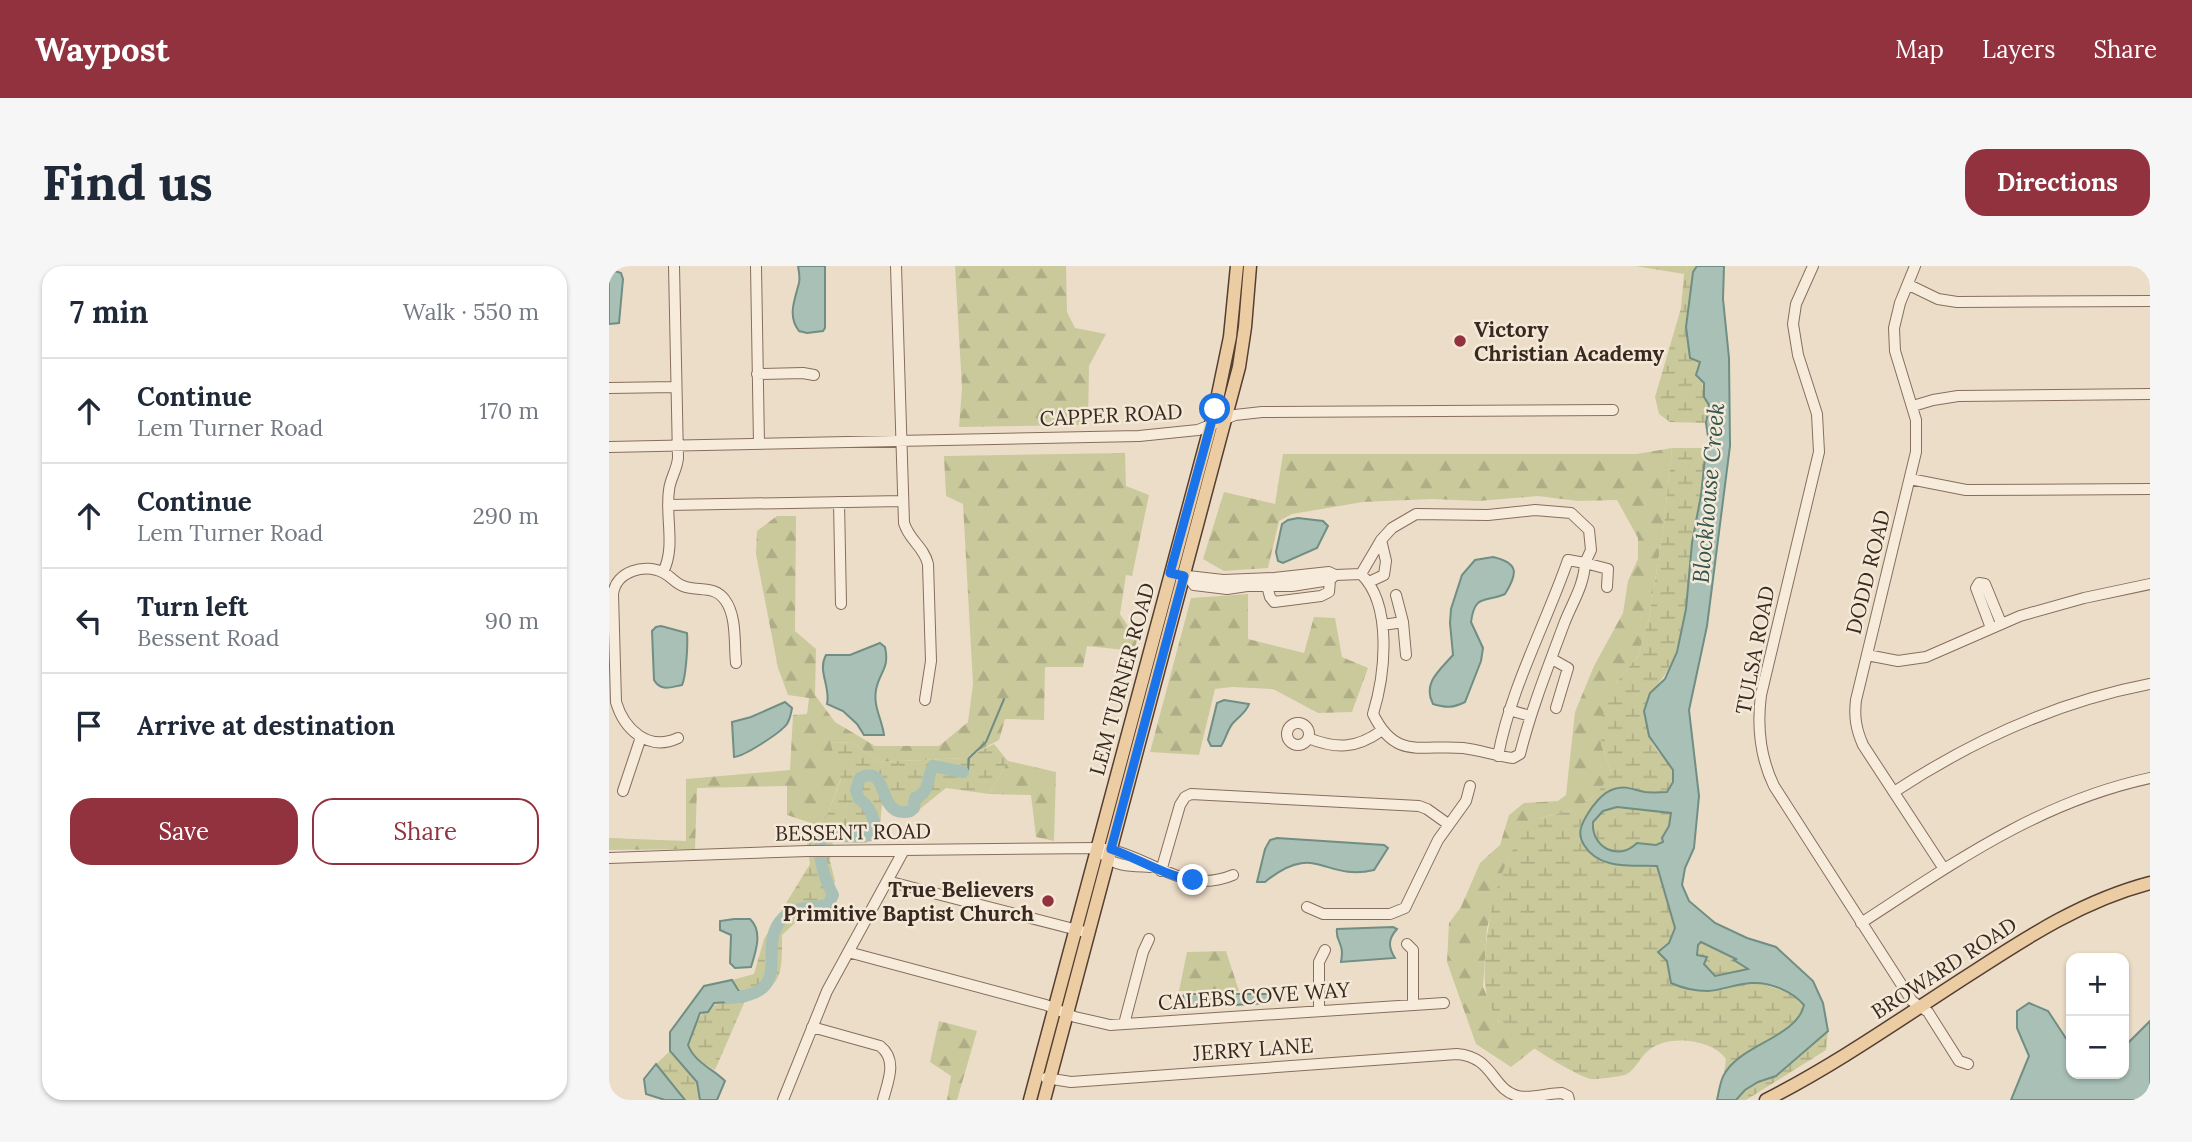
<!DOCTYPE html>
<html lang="en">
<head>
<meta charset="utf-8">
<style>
  body { margin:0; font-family:Lora,serif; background:#f6f6f7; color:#1f2937 }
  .controls { position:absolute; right:21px; bottom:21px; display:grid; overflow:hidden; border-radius:14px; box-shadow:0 2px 5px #0004 }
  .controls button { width:63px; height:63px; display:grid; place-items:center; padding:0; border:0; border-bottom:2px solid #e0e1e3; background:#fff; color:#1f2937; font:35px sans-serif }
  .stop { position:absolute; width:21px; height:21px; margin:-16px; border:5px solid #1a73e8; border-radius:50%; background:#fff }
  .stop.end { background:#1a73e8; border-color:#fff; box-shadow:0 2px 7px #0008 }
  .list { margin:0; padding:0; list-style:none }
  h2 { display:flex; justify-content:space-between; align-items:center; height:91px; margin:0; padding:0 28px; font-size:30px }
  h2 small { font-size:23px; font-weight:400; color:#747a83 }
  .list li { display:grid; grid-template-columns:46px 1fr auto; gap:21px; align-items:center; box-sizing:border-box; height:105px; padding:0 28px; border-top:2px solid #e0e1e3 }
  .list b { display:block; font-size:26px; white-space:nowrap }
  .list p { margin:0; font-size:23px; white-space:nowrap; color:#747a83 }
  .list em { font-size:23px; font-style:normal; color:#747a83 }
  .actions { display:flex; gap:14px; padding:21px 28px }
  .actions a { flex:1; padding:16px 0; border:2px solid #92323f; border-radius:21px; text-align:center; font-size:24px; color:#92323f }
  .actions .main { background:#92323f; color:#fff }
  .icon { flex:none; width:38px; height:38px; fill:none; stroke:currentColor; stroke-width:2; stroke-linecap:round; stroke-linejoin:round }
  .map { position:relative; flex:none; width:1541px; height:834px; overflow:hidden; border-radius:21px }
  header { display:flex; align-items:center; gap:42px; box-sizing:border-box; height:98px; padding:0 35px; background:#92323f; color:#fff }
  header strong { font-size:33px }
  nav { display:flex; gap:38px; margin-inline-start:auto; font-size:24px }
  .intro { display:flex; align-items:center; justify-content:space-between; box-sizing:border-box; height:168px; padding:0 42px }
  h1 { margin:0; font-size:49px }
  .button { padding:18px 32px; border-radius:21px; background:#92323f; color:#fff; font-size:24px; font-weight:700 }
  main { display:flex; gap:42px; padding:0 42px }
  aside { flex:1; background:#fff; border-radius:21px; box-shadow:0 2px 5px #0004 }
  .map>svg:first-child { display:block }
  .forest { fill:url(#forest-firs) }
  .wetland { fill:url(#wetland-marsh) }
  .water { fill:#a9c0b6; stroke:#708e83; stroke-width:2; fill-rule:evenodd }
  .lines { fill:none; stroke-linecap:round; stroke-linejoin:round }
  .stream { stroke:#708e83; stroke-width:2 }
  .river { stroke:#a9c0b6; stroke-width:12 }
  .minor-casing { stroke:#876e5e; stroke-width:12 }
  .major-casing { stroke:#553e32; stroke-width:15 }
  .minor { stroke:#f7ebdb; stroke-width:10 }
  .major { stroke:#eccca3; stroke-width:12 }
  .route { stroke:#1a73e8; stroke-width:9 }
  .poi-dot { fill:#92323f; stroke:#f4e8d7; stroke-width:2.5 }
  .labels { text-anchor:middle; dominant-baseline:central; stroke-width:5; stroke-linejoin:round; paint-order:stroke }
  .poi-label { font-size:21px; font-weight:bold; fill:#382921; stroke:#f4e8d7; text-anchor:start }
  .street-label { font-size:21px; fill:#382921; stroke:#f4e8d7 }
  .water-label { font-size:23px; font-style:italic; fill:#315750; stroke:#f4e8d7 }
</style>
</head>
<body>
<header>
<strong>Waypost</strong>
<nav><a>Map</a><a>Layers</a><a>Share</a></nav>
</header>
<div class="intro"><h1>Find us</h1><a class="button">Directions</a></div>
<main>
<aside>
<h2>7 min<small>Walk · 550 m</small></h2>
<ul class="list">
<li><svg class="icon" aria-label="ahead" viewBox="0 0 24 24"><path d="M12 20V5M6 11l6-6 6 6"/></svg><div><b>Continue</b><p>Lem Turner Road</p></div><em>170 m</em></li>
<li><svg class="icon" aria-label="ahead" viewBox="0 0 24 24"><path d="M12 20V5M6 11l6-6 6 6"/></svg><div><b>Continue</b><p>Lem Turner Road</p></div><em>290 m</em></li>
<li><svg class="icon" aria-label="left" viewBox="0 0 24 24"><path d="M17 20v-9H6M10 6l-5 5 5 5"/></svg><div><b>Turn left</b><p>Bessent Road</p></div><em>90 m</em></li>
<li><svg class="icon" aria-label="arrive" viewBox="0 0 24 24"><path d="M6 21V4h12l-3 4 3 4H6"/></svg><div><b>Arrive at destination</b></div></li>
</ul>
<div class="actions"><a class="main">Save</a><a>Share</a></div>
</aside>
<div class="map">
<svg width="1541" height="834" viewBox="0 0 1541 834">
  <defs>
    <pattern id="forest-firs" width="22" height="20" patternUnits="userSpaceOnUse" patternTransform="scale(1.75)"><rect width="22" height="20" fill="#cac99c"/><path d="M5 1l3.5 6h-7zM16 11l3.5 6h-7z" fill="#aead86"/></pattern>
    <pattern id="wetland-marsh" width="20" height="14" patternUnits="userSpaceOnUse" patternTransform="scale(1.75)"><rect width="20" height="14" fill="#cac99c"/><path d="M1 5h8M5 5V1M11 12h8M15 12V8" fill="none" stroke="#aead86"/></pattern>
  </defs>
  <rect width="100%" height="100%" fill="#ecddc8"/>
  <path class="forest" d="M346,0H457L458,46L466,62L497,68L480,100L479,159L350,161L353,122Z
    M1026,0H1079L1075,8Z
    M1063,182L1055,259L1040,352L1029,390L1007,417L992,478L1002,505L993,524L969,542L932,552L898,595L878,662L874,721L889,755L926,782L902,801L867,778L838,696L840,657L852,641L871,597L891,579L900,549L915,537L949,535L957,529L966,446L985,400L1014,347L1019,315L1029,293V272L1008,234L969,235L929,230L869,235L823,233L754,236L683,248L670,255L659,302L615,305L594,293L615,226L666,238L674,188H1028Z
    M516,187L517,220L540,229L523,310L517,309L511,348L528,374L525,385L478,380L474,401H436L435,454L396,453L390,474L356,492L270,496L244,477L222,476L232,512L217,552L208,559L178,549V520L88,522L86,583L0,584V572L77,575V513L181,504L184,449L198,448L200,432L179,429L169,402L147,288L148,265L168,250H187L186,365L207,383L206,429L226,456L266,480H330L359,456L364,418L354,238L337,230L335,190Z
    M639,328V373L695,387L705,351L726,352L733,391L759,402L743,446L709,447L664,423L623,421L606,423L590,489L541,486L582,332Z
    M399,495L447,506L445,575L427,571L422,529L380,528Z
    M617,685L630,725H570L578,686Z
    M330,755L368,765L348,834H338L342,810L321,796Z"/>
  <path class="wetland" d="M1079,0H1088L1084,6L1077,61L1091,96L1095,131L1100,139L1097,157L1061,156L1050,148L1046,131L1072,42L1075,8Z
    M1063,182H1097C1096,198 1095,215 1092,231C1089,247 1085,263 1083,279C1076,330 1081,388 1041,427C1041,440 1038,454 1040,467C1043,492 1077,495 1058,526H1037L1020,521L971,560L1012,600H1048L1066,662L1060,677L1058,695L1062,717L1098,725L1142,717L1152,718L1185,728L1196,739C1190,761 1167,767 1150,779C1137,787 1125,796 1115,808L1117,793C1103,773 1059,768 1040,784C1032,790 1027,803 1018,808C1015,810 986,814 982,813C966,810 896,766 888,753C875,732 875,716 876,692C879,650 892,578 931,553C936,550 945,549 951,547C977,540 990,530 1002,505L992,478L993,451L1007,417L1029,390L1040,352L1055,259Z
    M221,476L244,477L270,496L356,492L385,478L399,495L380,528L337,522L306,547L287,550L273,539L270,568L257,577L224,576L221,595L226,615L224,620L227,635L220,643L197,647L173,669C173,706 175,721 136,735L106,804L84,791L79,779C94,740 93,738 136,735L123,714L145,708L155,673L201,598L198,578L208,559L217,552L232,513Z
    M1008,541L1062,547L1060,560L1053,572L1054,576L1047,579L1028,577C1009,595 982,581 984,556L994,545Z
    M1093,675L1128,693L1140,703L1106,710L1088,690L1089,679Z
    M1219,765L1217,784L1137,834H1127L1136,824L1149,816L1167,810Z
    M61,785L88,816L91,834H76L47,798Z"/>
  <path class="water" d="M189,0H216V62L214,65L198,67L190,65C178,50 186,33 190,17C191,12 190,5 189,0Z
    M1088,0H1115L1114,33L1120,92L1121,180L1098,360L1080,444L1090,530L1085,582L1076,602L1073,619L1080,635L1106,657L1138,672L1167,681L1204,715L1214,737L1219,765L1167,810L1149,816L1136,824L1127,834H1108C1110,826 1111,814 1116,807C1133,778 1188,771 1195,739C1183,725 1161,716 1142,717C1127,718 1113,724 1099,725C1087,725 1073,722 1062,717L1058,695L1049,686L1060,677L1066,662L1048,600C1023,599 990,604 975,579C968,568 972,559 978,549C983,540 994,526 1005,523C1017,519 1025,524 1036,526C1043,527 1051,526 1058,526L1064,516V504L1040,470L1035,445L1041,427L1056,413L1068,386L1077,343L1083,277L1092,229L1097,182L1100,177L1097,157L1100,139L1095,131V117L1087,109L1091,96L1081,92L1077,61L1084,6ZM1008,541L1062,547L1060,560L1053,572L1054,576L1047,579L1028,577C1009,596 982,581 984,556L994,545ZM1092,676L1127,693L1125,694L1139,703L1106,710L1095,698L1098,691L1088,689L1089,679Z
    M3,4L12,7L14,13L10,57L0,58V5Z
    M689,252L714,255L719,260L708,282L674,297L669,295L667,286L673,258L679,254Z
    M884,291C910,297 909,307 896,328C876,337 866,327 862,356L874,382L872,395L856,436C844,442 837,442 824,438C813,417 831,404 844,389L841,357L842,343L853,309L866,294Z
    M52,360L78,367C79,378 77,411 73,419C62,421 52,426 45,414L43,365L47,361Z
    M271,377L276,381C281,403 270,406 267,424C264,441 273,453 275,469H255L248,458L234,445L218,438C222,421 208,405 217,389H241Z
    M615,434L640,438C637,447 630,450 624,457C618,464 617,473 612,480H602L599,474L608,437Z
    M176,436L183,442C182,448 181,453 178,458C171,467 136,490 125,491L123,456L142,451Z
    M668,572L775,579L779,582L765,604C715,616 707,574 656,616H648L656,583L661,574Z
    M125,653H141C154,665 147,685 142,701L126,702L121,697L122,669L111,664V655Z
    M784,661L788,663C779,673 779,681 786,692L732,696C736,676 726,676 728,663Z
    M123,714L136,735L105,737L99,746L91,747L79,779C86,797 103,802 116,815L108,834H91L88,816L61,785V766L95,720Z
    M576,728H659L662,731L661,735L658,737L576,742L573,739L574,730Z
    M1420,737L1439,745L1462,780V808H1515V781L1541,755V834H1402L1420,790L1408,762V745Z
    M47,798L76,834H56L37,828L35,813Z"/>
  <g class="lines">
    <path class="stream" d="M354,506L359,504L360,492L377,476L395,433"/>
    <path class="river" d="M120,732C189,728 146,682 173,653C184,641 204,641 219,639L224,629C216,614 207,588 213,572C230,567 246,573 262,569C269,556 261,540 250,533L247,524L251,512C280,497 268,547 295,546C303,545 299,547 305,542L306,532C322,526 317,513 324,500L354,506"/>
    <defs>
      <path id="minor" d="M147,0L150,178
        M287,0L295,257C300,274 315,281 319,298L322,395L316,434
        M1204,0L1187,38L1184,58L1189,89L1208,148L1210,186L1152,429C1148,460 1151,491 1165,520L1303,735L1319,746L1350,795L1359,798
        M1306,0L1291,37L1285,62L1286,85L1307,154V186L1247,434C1245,451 1247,463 1254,479L1335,603
        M1300,19L1329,33L1348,36L1541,35
        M148,108L194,107L205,109
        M0,122L67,121
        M1304,140L1324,134L1349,130L1541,128
        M0,181L530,170L589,164L626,149L653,146L1004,144
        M1301,213L1357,224L1541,223
        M230,236L232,338
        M59,239L294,235
        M54,306C67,281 56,251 60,224C61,213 68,204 69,192L65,0
        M752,308L772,274
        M570,309L614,314L665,312L720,306L726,309L721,314L683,320H638L618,323L585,319L580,312
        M726,309L752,308C784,339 776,409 764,448C787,495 813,478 854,482C871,484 887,490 904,492L911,488C922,444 939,401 955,358C963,337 975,320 976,297L959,294C936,360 902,421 889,490
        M657,316L661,331L665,336L712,330L720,326L721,314
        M760,316L775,309L777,295L772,274L783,262L807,248L879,249L926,244L962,247L980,264L982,284L976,297L999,303L998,321
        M794,356L797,389
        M774,359L794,356L787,329
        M1382,362L1367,322L1370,317L1376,318L1392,357
        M1258,389L1289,395L1317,391L1411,350L1475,332L1541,318
        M943,393L959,402L947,442
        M900,444L921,450
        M678 468a11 11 0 1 1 22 0a11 11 0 1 1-22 0Z
        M69,472C39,486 15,463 7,436L4,328C7,305 36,297 55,307C63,311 67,319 77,321C92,325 106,320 116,334C128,350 125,378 127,397
        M699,472C727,483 747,483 772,465
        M14,525L32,471
        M1285,526C1364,474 1447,436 1541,418
        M496,590C506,601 527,600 541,601
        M0,592L199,585L488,582C537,585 572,631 624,609
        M552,605L571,539L576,531L582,528L810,540L818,543L839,558
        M278,615L480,667
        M698,641L714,648H781L796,642L829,574L857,535L861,520
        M1252,657C1346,596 1430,536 1541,512
        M798,678L804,684V739
        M239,686L437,739L466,751L501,759L835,737
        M710,745V696L716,684
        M515,758L534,686L540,673
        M203,761L271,780C289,794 279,815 274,834
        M437,812L462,816L848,788C885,791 883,824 909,830C923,833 939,827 953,827L959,830L960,834
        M174,834L218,725L295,584"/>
      <path id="major" d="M421,834L606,143L621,71L628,0
        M435,834L630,101L636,61L641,0
        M1157,834C1230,797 1297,749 1366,705C1421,669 1476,634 1541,617"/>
    </defs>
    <use href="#minor" class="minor-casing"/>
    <use href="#major" class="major-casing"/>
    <use href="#minor" class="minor"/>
    <use href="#major" class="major"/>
  </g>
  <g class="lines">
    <path class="route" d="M584,614C554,609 530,593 502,583L575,310L561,307L606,143"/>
  </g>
  <g class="poi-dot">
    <circle cx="851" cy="75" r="7"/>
    <circle cx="439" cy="635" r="7"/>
  </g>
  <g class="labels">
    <g class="poi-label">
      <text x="865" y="63">Victory<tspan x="865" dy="24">Christian Academy</tspan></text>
      <text x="425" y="623" text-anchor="end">True Believers<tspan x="425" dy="24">Primitive Baptist Church</tspan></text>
    </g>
    <g class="street-label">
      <text transform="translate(502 149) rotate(-3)">CAPPER ROAD</text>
      <text transform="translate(1259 306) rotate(-76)">DODD ROAD</text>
      <text transform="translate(1146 384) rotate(-79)">TULSA ROAD</text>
      <text transform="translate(513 413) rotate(-75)">LEM TURNER ROAD</text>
      <text transform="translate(244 566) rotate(-1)">BESSENT ROAD</text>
      <text transform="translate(1335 702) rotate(-33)">BROWARD ROAD</text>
      <text transform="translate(645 730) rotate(-4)">CALEBS COVE WAY</text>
      <text transform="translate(644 783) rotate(-4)">JERRY LANE</text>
    </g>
    <g class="water-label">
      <text transform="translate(1099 227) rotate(-85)">Blockhouse Creek</text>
    </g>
  </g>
</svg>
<div class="controls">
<button>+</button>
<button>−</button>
</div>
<div class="stop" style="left:606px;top:143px"></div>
<div class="stop end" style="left:584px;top:614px"></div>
</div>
</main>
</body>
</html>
